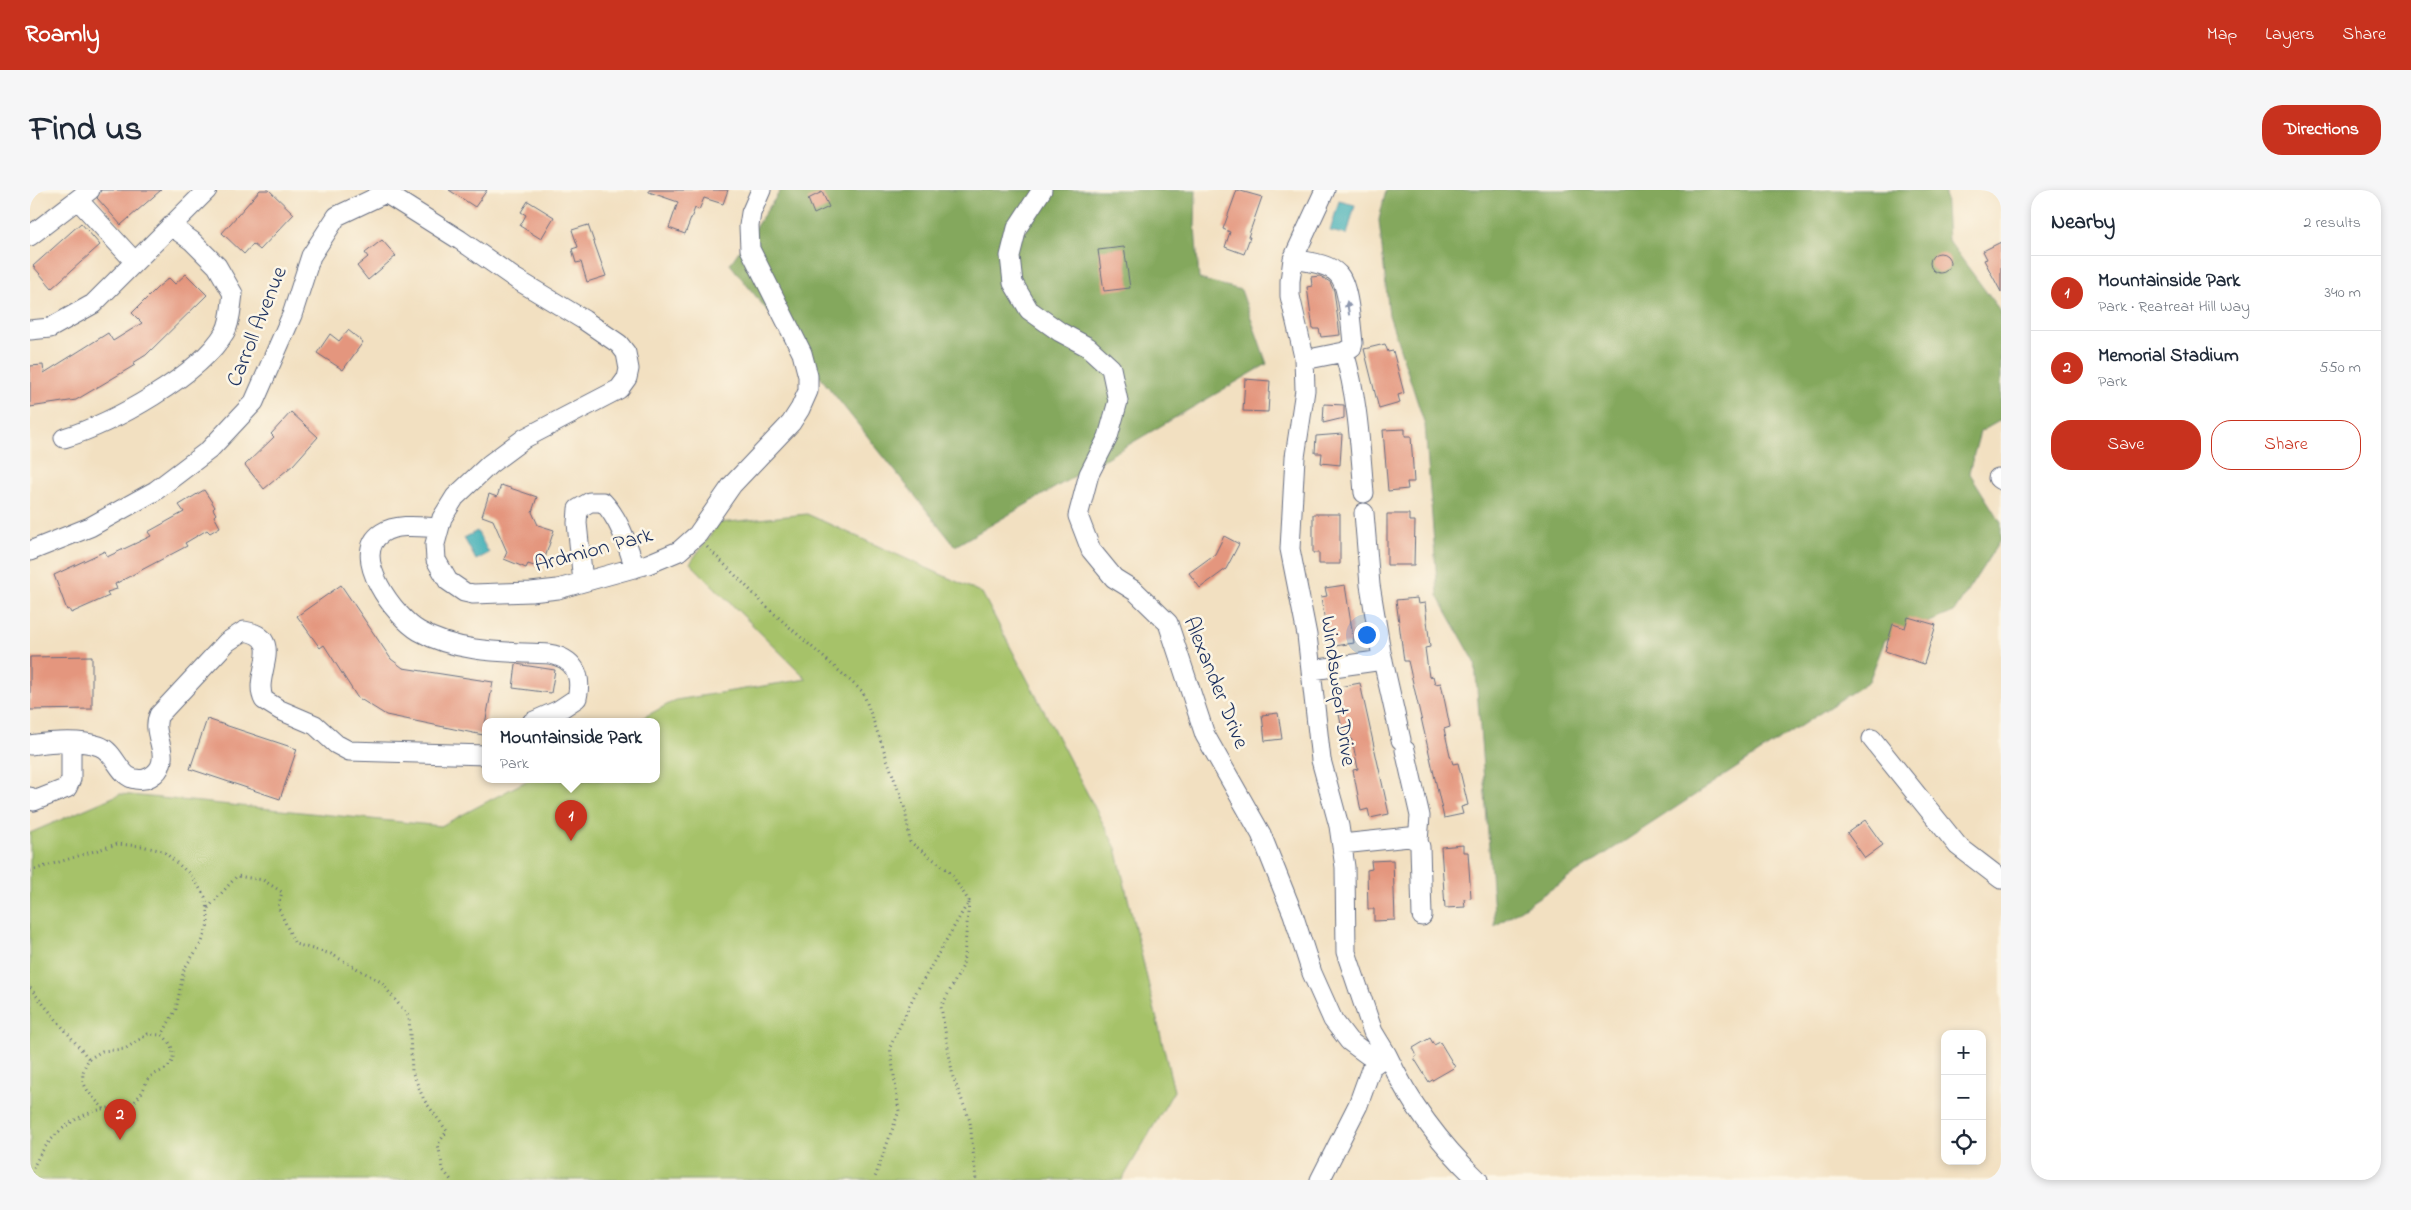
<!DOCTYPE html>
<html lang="en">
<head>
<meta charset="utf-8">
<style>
  body { margin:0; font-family:"Indie Flower",sans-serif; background:#f6f6f7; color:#1f2937 }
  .controls { position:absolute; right:15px; bottom:15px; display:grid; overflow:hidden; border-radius:10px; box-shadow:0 2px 8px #0003 }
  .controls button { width:45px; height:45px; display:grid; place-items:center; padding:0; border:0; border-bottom:1px solid #e0e1e3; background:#fff; color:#1f2937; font:25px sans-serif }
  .you { position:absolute; left:1336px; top:444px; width:18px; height:18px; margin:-12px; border:4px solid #fff; border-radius:50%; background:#1a73e8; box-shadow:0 0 0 8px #1a73e833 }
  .badge { display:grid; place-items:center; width:32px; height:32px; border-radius:50%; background:#c8321e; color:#fff; font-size:16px; font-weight:700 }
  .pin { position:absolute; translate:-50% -41px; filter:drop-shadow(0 1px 2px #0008) }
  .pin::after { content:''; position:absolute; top:26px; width:18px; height:15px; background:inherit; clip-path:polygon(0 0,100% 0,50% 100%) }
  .popup { position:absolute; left:452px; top:528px; width:178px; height:65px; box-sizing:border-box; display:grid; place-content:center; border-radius:10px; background:#fff; filter:drop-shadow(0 1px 4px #0005); font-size:16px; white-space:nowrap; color:#747a83 }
  .popup b { font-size:19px; color:#1f2937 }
  .popup::after { content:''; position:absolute; left:50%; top:100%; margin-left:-10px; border:10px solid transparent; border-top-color:#fff }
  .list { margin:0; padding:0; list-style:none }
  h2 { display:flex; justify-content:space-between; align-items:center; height:65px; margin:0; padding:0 20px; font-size:21px }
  h2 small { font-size:16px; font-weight:400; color:#747a83 }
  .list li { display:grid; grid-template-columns:32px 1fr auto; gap:15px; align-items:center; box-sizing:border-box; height:75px; padding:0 20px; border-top:1px solid #e0e1e3 }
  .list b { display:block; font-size:19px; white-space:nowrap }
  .list p { margin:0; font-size:16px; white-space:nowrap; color:#747a83 }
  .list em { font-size:16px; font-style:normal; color:#747a83 }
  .actions { display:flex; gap:10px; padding:15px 20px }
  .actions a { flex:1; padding:11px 0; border:1px solid #c8321e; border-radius:20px; text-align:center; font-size:18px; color:#c8321e }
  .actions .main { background:#c8321e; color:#fff }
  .icon { flex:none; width:28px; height:28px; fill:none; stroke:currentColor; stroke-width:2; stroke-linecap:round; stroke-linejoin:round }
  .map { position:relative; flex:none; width:1971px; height:990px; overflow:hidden; border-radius:20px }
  header { display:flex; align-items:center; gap:30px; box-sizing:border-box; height:70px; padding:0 25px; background:#c8321e; color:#fff }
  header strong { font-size:24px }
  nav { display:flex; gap:28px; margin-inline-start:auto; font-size:18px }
  .intro { display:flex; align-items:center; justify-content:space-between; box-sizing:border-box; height:120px; padding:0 30px }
  h1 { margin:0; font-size:35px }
  .button { padding:12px 22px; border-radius:20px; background:#c8321e; color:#fff; font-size:18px; font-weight:700 }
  main { display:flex; gap:30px; padding:0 30px }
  aside { flex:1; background:#fff; border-radius:20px; box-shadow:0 2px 8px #0003 }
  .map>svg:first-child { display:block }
  .green { fill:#a6c269; stroke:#607864 }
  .forest { fill:#84a85d; stroke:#506c5e }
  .water { fill:#3daeb6; stroke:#2c6e8a }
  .building { fill:#e4967e }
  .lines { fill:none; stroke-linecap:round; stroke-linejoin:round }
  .minor-casing { stroke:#666d81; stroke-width:21 }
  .path { stroke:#666d81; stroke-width:3; stroke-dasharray:1 4; stroke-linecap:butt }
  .minor { stroke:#fff; stroke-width:19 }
  .oneway { fill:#8d97ae }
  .labels { text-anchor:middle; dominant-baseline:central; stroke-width:5; stroke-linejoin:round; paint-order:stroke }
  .street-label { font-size:22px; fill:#1b2f5e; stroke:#fcf5e5 }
</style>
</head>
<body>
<header>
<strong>Roamly</strong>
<nav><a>Map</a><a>Layers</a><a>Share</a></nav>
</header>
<div class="intro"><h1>Find us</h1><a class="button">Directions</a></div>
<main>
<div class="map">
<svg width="1971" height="990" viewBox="0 0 1971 990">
  <rect width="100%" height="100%" fill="#fcf5e5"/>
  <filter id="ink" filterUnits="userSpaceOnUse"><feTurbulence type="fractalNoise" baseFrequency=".02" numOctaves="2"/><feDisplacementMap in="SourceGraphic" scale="10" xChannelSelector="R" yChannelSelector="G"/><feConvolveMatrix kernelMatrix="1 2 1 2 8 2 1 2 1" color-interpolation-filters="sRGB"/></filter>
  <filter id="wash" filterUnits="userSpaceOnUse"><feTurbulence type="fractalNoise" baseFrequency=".0096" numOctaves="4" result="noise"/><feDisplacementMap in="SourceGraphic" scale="20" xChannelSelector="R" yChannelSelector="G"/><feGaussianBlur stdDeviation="1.12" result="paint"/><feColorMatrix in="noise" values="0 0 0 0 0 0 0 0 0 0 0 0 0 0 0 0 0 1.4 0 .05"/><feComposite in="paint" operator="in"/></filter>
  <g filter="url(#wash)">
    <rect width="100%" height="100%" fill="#f2e0c1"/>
    <path class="green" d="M777,324L952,403L1086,658L1144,901L1092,990H0V643L90,604L411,636L498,590H626V532H605L646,510L777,489L660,373L689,333Z"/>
    <path class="forest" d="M751,0H1166L1165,37L1169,89L1211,100L1237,174L925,356L700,74Z
      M1356,0H1915L1918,50L1971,122V230L1950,242L1939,282L1971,333V349L1924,422L1855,450L1839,491L1465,736L1445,472L1408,406L1395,235L1359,125L1349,30Z"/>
    <path class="water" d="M1309,11L1325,15L1317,45L1300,41Z
      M447,341L459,363L446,370L434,348Z"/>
    <g id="blocks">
      <path class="building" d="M71,0H131L91,35L67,8Z
        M230,0H239L264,24L230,60L223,54L214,64L192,43Z
        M419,0H457L445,17Z
        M619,0H698L693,14L674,8L669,20L665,18L655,44L639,38L648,12L619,2Z
        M1207,0L1232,7L1218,47H1220L1214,64L1195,57L1200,42L1193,39Z
        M792,2L799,17L784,24L778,9Z
        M498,11L524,27L511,49L490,36L496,25L491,22Z
        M51,33L70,55L22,98L3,76Z
        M558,35L576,86L557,92L551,72L546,73L542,59L548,57L542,40Z
        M352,50L366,66L338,90L327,76L338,67L335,63Z
        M1971,52V102L1954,70L1957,69L1953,61Z
        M1094,57L1100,98L1074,101L1068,60Z
        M1900 73a10 10 0 1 1 20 0a10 10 0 1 1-20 0Z
        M156,84L177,105L116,165L103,173L105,175L46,210L0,217V176L13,175L14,183L78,143L83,151L112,133L102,123L128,97L139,88L145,94Z
        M1290,86L1300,92L1304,101L1310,145L1291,147L1289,139H1283L1277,97L1282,96L1281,87Z
        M318,140L333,152L313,180L287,163L300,144L309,151Z
        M1355,154L1358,162L1363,161L1374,203L1368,205L1370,213L1349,219L1334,159Z
        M1215,189L1240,191L1238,222L1213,221Z
        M1294,214L1314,215V228L1293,233Z
        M261,222L288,247L263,275L234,299L215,275L244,247L241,244Z
        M1375,239V246H1381L1384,292H1377L1378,299L1358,301L1353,240Z
        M1312,244L1310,275L1291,273L1292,263H1285L1286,246Z
        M471,295L507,307L502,322L508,335L524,340L513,374L507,377L498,374L496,378L474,369L477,362L463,330L452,326L459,304L467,307Z
        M174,300L185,317L183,319L186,324L184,326L190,337L180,343L177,340L155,353L157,356L85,394L87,399L77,402L79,406L41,423L39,419L37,420L24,385L75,361L77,367L121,346L118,342L154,322L149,315Z
        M1283,324H1310V374H1289V363H1283Z
        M1357,324H1379V331H1385L1384,375H1357Z
        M1194,346L1209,354L1196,379L1170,398L1159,383L1185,364Z
        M311,395L361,469L373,478L463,492L453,545L356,525L327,507L294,455L290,458L267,426Z
        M1315,395L1324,453L1305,456L1304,450L1298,451L1291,407L1297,406L1295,398Z
        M1387,408L1388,414L1395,413L1400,457L1395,458L1399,487L1403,486L1405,494L1411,493L1420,537L1414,539L1420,565L1423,574L1428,573L1438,615L1431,617L1433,624L1414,628L1378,471H1374L1366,410Z
        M1878,427L1906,435L1894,474L1855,461L1863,434L1875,438Z
        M62,466V519L0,520V467Z
        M486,474L525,480L521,503L483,498Z
        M1330,493L1359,624L1340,628L1338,619L1331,621L1323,580L1328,579L1323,554L1320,546L1314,548L1305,506L1311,505L1309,497Z
        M1248,523L1252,549L1235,551L1232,525Z
        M177,529L267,559L250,609L160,579Z
        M1835,630L1853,655L1835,668L1817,643Z
        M1433,655V662H1438L1441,708L1434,709L1435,717L1415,718L1411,657Z
        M1363,670L1365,730L1344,731V719H1338L1337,680L1342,679L1341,671Z
        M1400,848L1404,855L1410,852L1425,877L1399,892L1384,868L1387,866L1383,858Z"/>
    </g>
  </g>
  <g filter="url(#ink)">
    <use href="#blocks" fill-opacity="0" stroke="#666d81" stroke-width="1"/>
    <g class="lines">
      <defs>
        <path id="minor" d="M1012,0L987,38L980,66L983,93L999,120L1030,142L1058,157L1081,178L1088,211L1078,247L1059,284L1048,326L1061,360L1084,388L1105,401L1138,433L1175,545L1231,644L1263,724L1282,783L1303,830L1319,851L1338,865H1357C1379,912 1410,954 1448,990
          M357,4L430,50L486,89L554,130L589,154L596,163L599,179L597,188L589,199L495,248L460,274L425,307L412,328L405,354L406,370L418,391L434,402L443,404L501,402L528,399L618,374L649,361L668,344L702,295L761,233L770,219L778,201V186L772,163L720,59L719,36L721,23L731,0
          M49,11L105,72
          M0,46L60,0
          M1263,69C1277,72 1298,73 1308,84C1319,95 1321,137 1323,153L1322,157L1314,162L1274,170
          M0,140L20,138L63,114L177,0
          M1314,162C1328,208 1330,256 1334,303
          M34,248C83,233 169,186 195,142C201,132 201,115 203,104L187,76L162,51L141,36
          M1968,288L1971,290
          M1334,323L1340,395L1351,462L1371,550
          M409,338C392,337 367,333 352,343C318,365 366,428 389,441C427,463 477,462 519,464C543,468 553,484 547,508L529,520L502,532
          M0,361L60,337L125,301L179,260L224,212L262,125L281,66L307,26L362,0
          M553,392L547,333L548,319L560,312H573C590,330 597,354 605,378
          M1282,480L1353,470
          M1842,549L1928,656L1971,689
          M0,555C20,552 49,549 69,556C89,563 88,594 115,589C121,587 127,583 130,577C138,560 121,542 129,525L197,452L214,441C258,448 221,486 234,510L250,520L285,535L306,554L319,561L456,565
          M1375,560L1390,626L1388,651
          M0,607L4,611L37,598L41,589V553
          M1312,654L1379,647L1388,651L1390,657L1392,726
          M1290,990L1328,915L1342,876L1357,865L1343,842L1316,762L1315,677L1309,636L1291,570L1277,445L1260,359L1265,267L1275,200L1274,167L1260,106V91L1263,69L1295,0"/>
      </defs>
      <use href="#minor" class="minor-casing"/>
      <path class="path" d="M677,357L740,420L833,502L875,619L880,652L919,681L939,711L885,804L860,857L869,921L844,990
        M0,681L87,654L111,656L133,661L162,686L175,707L178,719V734L172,752L154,779L146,819L132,845C144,854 149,872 133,880C128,883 123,884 119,888C116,891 116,894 114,898C111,905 105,911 100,917C54,914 15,943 0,986
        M939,713L933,776L911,817L923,887L940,931L946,990
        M178,718L207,686L233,690L252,702L248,717L265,754L301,764L351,792L379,827L382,881L394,910L417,941L408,954L413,980L421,990
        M0,798L59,869C44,891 59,903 74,919
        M59,869L72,861L95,859L118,844L132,845"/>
      <use href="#minor" class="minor"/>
    </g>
    <defs><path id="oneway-solid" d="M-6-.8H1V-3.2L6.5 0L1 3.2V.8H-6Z" transform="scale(1.25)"/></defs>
    <use class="oneway" href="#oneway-solid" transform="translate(1318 118) rotate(-99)"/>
  </g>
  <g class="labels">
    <g class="street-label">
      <text transform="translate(228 137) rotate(-68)">Carroll Avenue</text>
      <text transform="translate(564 361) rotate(-15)">Ardmion Park</text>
      <text transform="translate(1185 493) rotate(68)">Alexander Drive</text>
      <text transform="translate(1307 501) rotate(82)">Windswept Drive</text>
    </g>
  </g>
</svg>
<div class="controls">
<button>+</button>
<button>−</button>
<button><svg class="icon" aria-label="locate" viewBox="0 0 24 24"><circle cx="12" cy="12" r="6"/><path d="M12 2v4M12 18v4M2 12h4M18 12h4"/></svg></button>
</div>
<div class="you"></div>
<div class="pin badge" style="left:541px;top:651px">1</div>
<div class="popup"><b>Mountainside Park</b>Park</div>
<div class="pin badge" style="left:90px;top:950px">2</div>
</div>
<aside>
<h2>Nearby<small>2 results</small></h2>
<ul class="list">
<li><span class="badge">1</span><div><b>Mountainside Park</b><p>Park · Reatreat Hill Way</p></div><em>340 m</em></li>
<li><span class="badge">2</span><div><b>Memorial Stadium</b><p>Park</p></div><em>550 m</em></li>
</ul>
<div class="actions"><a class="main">Save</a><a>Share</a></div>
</aside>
</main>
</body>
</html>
